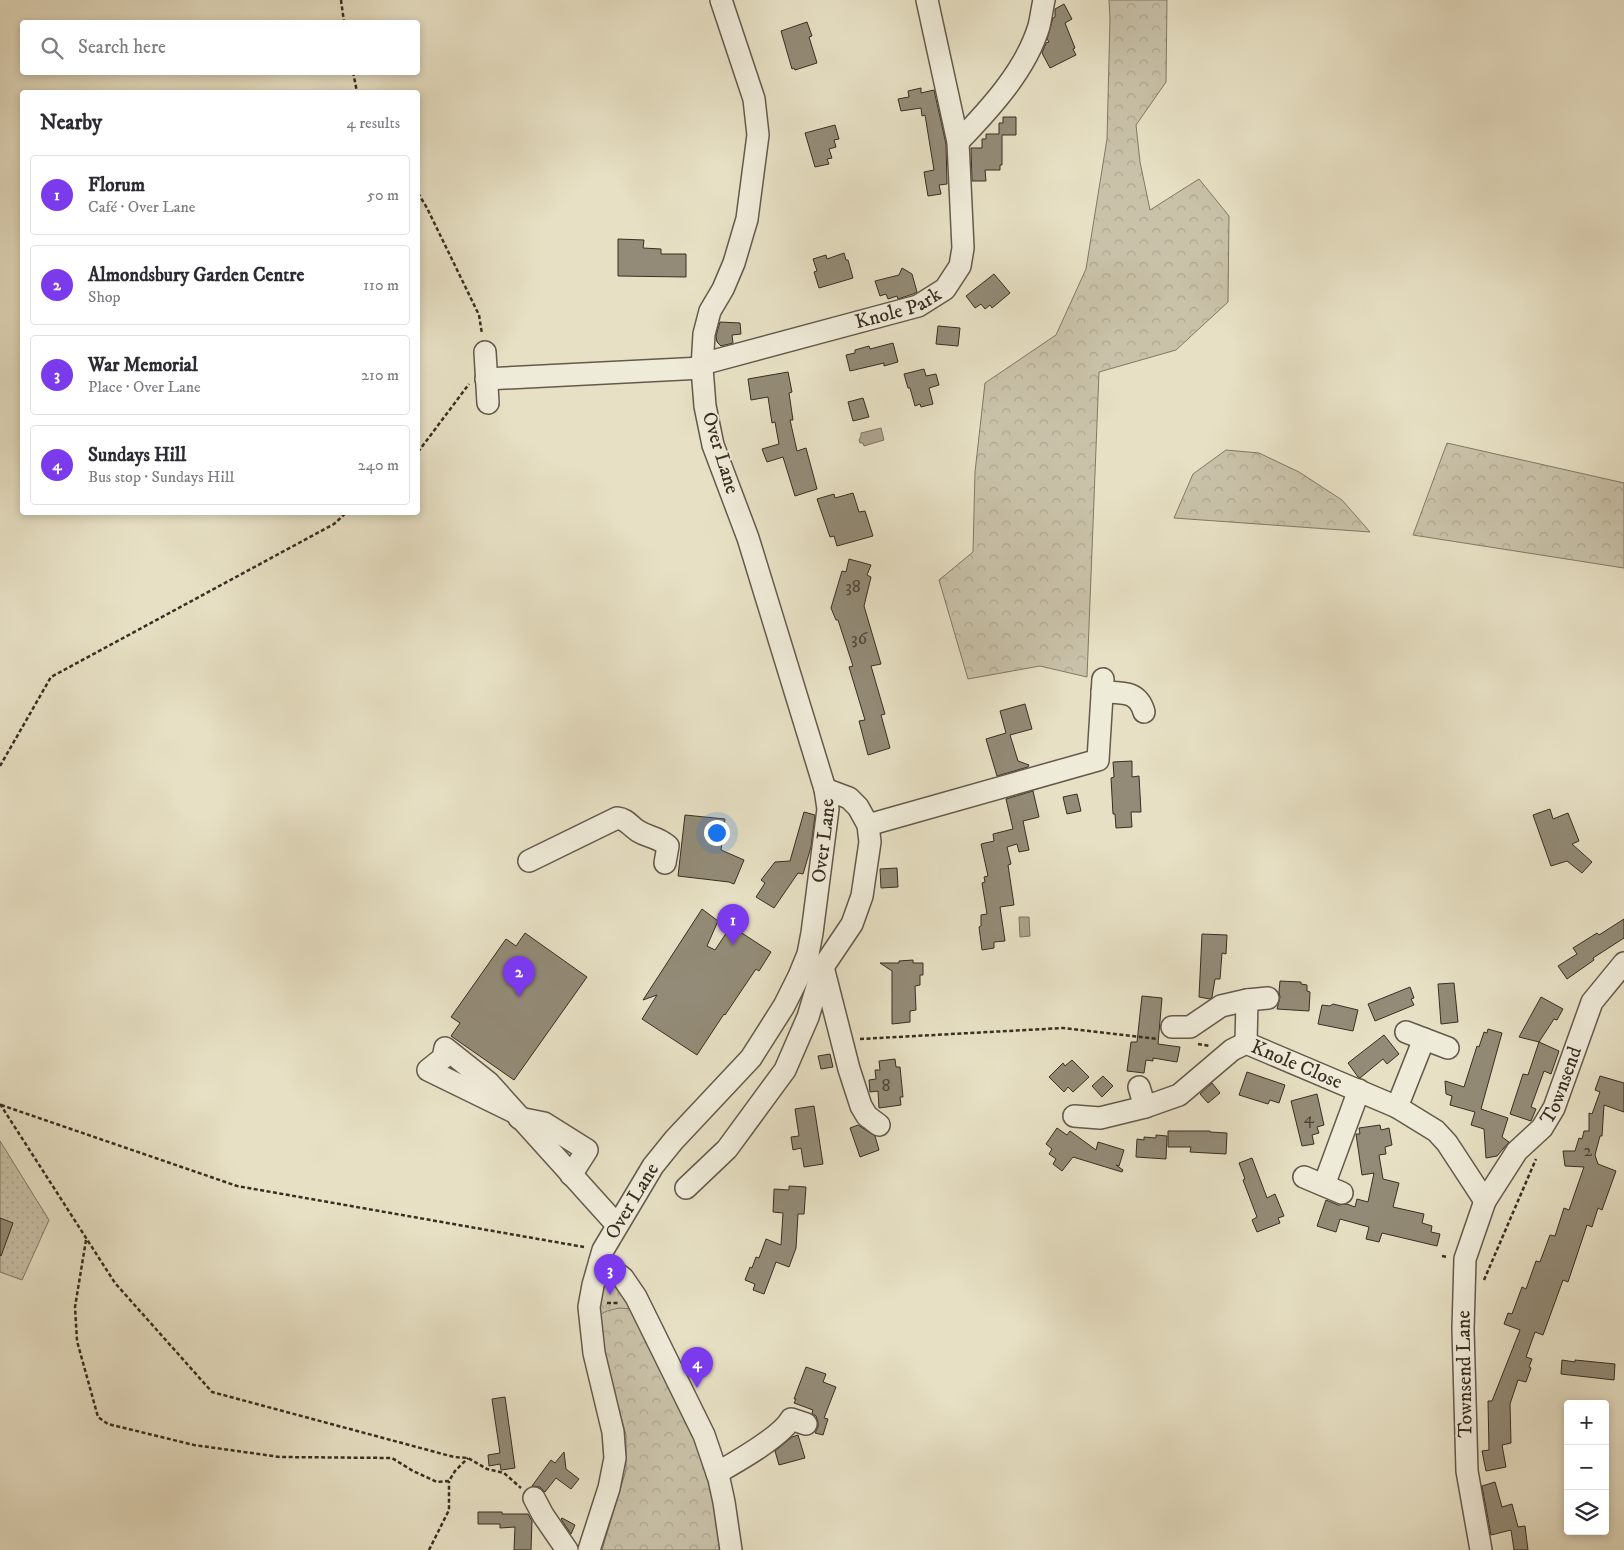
<!DOCTYPE html>
<html lang="en">
<head>
<meta charset="utf-8">
<style>
  body { margin:0; font-family:"IM FELL DW Pica",serif; background:#f2f2f3; color:#2b2b33 }
  .controls { position:absolute; right:15px; bottom:15px; display:grid; overflow:hidden; border-radius:5px; box-shadow:0 2px 8px #0003 }
  .controls button { width:45px; height:45px; display:grid; place-items:center; padding:0; border:0; border-bottom:1px solid #e1e1e2; background:#fff; color:#2b2b33; font:25px sans-serif }
  .you { position:absolute; left:716px; top:832px; width:18px; height:18px; margin:-12px; border:4px solid #fff; border-radius:50%; background:#1a73e8; box-shadow:0 0 0 8px #1a73e833 }
  .badge { display:grid; place-items:center; width:32px; height:32px; border-radius:50%; background:#7c3aed; color:#fff; font-size:16px; font-weight:700 }
  .pin { position:absolute; translate:-50% -41px; filter:drop-shadow(0 1px 2px #0008) }
  .pin::after { content:''; position:absolute; top:26px; width:18px; height:15px; background:inherit; clip-path:polygon(0 0,100% 0,50% 100%) }
  .list { margin:0; padding:0; list-style:none }
  h2 { display:flex; justify-content:space-between; align-items:center; height:65px; margin:0; padding:0 20px; font-size:21px }
  h2 small { font-size:16px; font-weight:400; color:#7c7c81 }
  .list li { display:grid; grid-template-columns:32px 1fr auto; gap:15px; align-items:center; box-sizing:border-box; height:80px; margin:0 10px 10px; padding:0 10px; border:1px solid #e1e1e2; border-radius:5px }
  .list b { display:block; font-size:19px; white-space:nowrap }
  .list p { margin:0; font-size:16px; white-space:nowrap; color:#7c7c81 }
  .list em { font-size:16px; font-style:normal; color:#7c7c81 }
  .icon { flex:none; width:28px; height:28px; fill:none; stroke:currentColor; stroke-width:2; stroke-linecap:round; stroke-linejoin:round }
  .map { position:relative; flex:none; width:1624px; height:1550px; overflow:hidden }
  .search { position:absolute; background:#fff; box-shadow:0 2px 8px #0003; left:20px; top:20px; width:400px; height:55px; display:flex; align-items:center; gap:12px; box-sizing:border-box; padding:0 18px; border-radius:5px; color:#7c7c81; font-size:19px }
  .panel { position:absolute; background:#fff; box-shadow:0 2px 8px #0003; left:20px; top:90px; width:400px; height:425px; border-radius:5px }
  .map>svg:first-child { display:block }
  .grass { fill:url(#grass-tufts); stroke:#817866 }
  .forest { fill:url(#forest-crowns); stroke:#817866 }
  .park { fill:url(#park-dots); stroke:#817866 }
  .water { fill:#aca38d; stroke:#7e7463 }
  .building { fill:#938b77; stroke:#392e23 }
  .lines { fill:none; stroke-linecap:round; stroke-linejoin:round }
  .minor-casing { stroke:#645a4b; stroke-width:24 }
  .path { stroke:#392e23; stroke-width:2.5; stroke-dasharray:4 2.5; stroke-linecap:butt }
  .minor { stroke:#efebd9; stroke-width:21 }
  .labels { text-anchor:middle; dominant-baseline:central; stroke-width:4; stroke-linejoin:round; paint-order:stroke }
  .number-label { font-size:18px; fill:#504538 }
  .street-label { font-size:20px; fill:#392e23; stroke:#efebd9 }
</style>
</head>
<body>
<div class="map">
<svg width="1624" height="1550" viewBox="0 0 1624 1550">
  <defs>
    <pattern id="grass-tufts" width="24" height="20" patternUnits="userSpaceOnUse" patternTransform="scale(1.25)"><rect width="24" height="20" fill="#c9c2a9"/><path d="M3 7l-1-3M5 7V3M7 7l1-3M15 17l-1-3M17 17v-4M19 17l1-3" fill="none" stroke="#ada791"/></pattern>
    <pattern id="forest-crowns" width="20" height="18" patternUnits="userSpaceOnUse" patternTransform="scale(1.25)"><rect width="20" height="18" fill="#c9c2a9"/><path d="M2 6a3 3 0 1 1 6 0M12 15a3 3 0 1 1 6 0" fill="none" stroke="#ada791"/></pattern>
    <pattern id="park-dots" width="8" height="8" patternUnits="userSpaceOnUse" patternTransform="scale(1.25)"><rect width="8" height="8" fill="#c9c2a9"/><path d="M2 2h.1M6 6h.1" fill="none" stroke="#ada791" stroke-width="1.8" stroke-linecap="round"/></pattern>
  </defs>
  <rect width="100%" height="100%" fill="#e7e0c4"/>
  <filter id="stains"><feTurbulence type="fractalNoise" baseFrequency=".004" numOctaves="4"/><feColorMatrix values="0 0 0 0 .2 0 0 0 0 .09 0 0 0 0 .02 0 0 0 .5 -.17"/></filter>
  <radialGradient id="worn" r=".72"><stop offset=".6" stop-color="#630" stop-opacity="0"/><stop offset="1" stop-color="#630" stop-opacity=".3"/></radialGradient>
  <path class="grass" d="M611,1283L618,1284L644,1316L598,1317C599,1304 597,1288 611,1283Z"/>
  <path class="forest" d="M1109,0H1167L1166,82L1136,125L1140,162L1150,210L1199,179L1229,216L1228,302L1176,350L1099,372L1087,677L1040,666L968,679L939,580L973,552L975,472L985,383L1056,335L1086,269L1107,139L1110,19Z
    M1447,443L1624,483V568L1413,535Z
    M1226,450L1259,453L1299,472L1342,500L1370,532L1174,518L1193,474Z
    M619,1308L632,1309L702,1436L729,1550H602L626,1470V1435L597,1329C599,1311 603,1312 619,1308Z"/>
  <path class="park" d="M0,1141L49,1220L22,1280L0,1272Z"/>
  <path class="water" d="M881,428L884,440L864,446L863,443H860L859,440L861,436V433Z
    M1019,917H1029L1030,936L1020,937Z"/>
  <path class="building" d="M1064,4L1072,19L1065,23L1075,48L1073,49L1076,55L1050,68L1042,53L1046,43L1049,42L1047,39L1053,18L1055,17V9Z
    M807,22L812,36L809,37L817,63L795,70L794,68L792,69L781,31Z
    M921,88V93L934,90L946,144L947,184L939,185L941,194L928,196L924,172L934,170L925,115L922,116L921,108L901,111L898,99L909,97L908,91Z
    M1003,117H1016V135H1002V165H1000V170H985L986,181H972L971,148H982V139H986V134H999V123H1003Z
    M835,125L839,139L834,140L836,147L829,149L832,158L827,159L829,164L815,167L805,133Z
    M618,239L644,240L643,248L661,249V254H686V277L618,276Z
    M844,253L846,260H848L853,278L819,288L814,272L817,271L813,259L826,255L827,259Z
    M902,268L912,274L917,292L913,294L898,299L897,296L888,299L886,294L880,296L875,281L899,275Z
    M994,274L1010,293L992,308L990,305L985,309L981,304L975,308L966,296Z
    M720,322L740,323L741,334L732,335L733,343L721,346L717,342L716,336Z
    M938,326L960,328L958,346L936,344Z
    M893,343L898,362L884,366V363L850,371L846,355L855,353V350L869,346L870,349Z
    M924,369L926,376L936,374L939,385L929,388L933,404L921,407L920,404L915,406L910,388H908L904,374Z
    M788,372L792,392L789,393L793,420H790L797,451L806,448L817,489L795,496L783,457L767,462L762,449L779,444L775,422L772,423L768,397L751,400L748,379Z
    M863,398L869,417L853,421L848,402Z
    M853,493L859,512L865,511L873,536L837,546L834,536L830,537L817,499L834,494L835,498Z
    M849,559L871,565L867,575L871,577L864,606L881,664L871,666L885,714L881,715L890,748L868,755L859,721L865,720L849,667L853,666L838,620H836L831,608L842,571L846,572Z
    M1025,704L1032,729L1010,735L1018,761L1029,765L1028,767L997,776L986,739L1006,733L1000,711Z
    M1132,761V777L1139,776L1141,812H1131L1132,827L1116,828L1115,814H1113L1111,778L1114,777L1113,762Z
    M1033,791L1039,817L1023,821L1029,850L1019,852L1017,844L1007,847L1011,864L1008,865L1014,905L1000,907L1005,941L994,942V948L982,950L979,927L981,926V915L987,914L982,883L985,882L984,877L988,876L981,844L994,841L993,834L1013,829L1006,799Z
    M1077,794L1081,811L1067,814L1063,797Z
    M1550,809L1553,819L1568,813L1579,841L1572,844L1592,862L1582,873L1567,861L1551,866L1533,815Z
    M804,812L815,815L811,847L803,874L798,873L774,908L756,897L765,883L761,880L775,862L790,861Z
    M685,815L725,819L721,850L744,860L734,884L729,882L678,876Z
    M897,868L898,887L881,888L880,869Z
    M702,909L718,921L707,946L715,950L731,926L771,952L759,971L756,969L725,1015L724,1014L697,1055L642,1019L657,995L643,1000Z
    M1624,919V938L1593,958L1594,960L1567,979L1558,966L1577,954L1573,948L1597,933L1599,935Z
    M525,933L587,977L514,1080L451,1036L460,1023L451,1017L506,939L516,946Z
    M1202,934L1227,935L1226,954L1222,953L1220,979H1215L1212,997L1210,999L1199,997Z
    M913,960V963H923V975H920V985L915,986L916,1010L910,1011V1022L892,1024V971L880,963H899V961Z
    M1280,981L1301,982V984L1307,985V991L1310,992L1309,1011L1277,1009L1280,997L1279,992Z
    M1454,983L1458,1022L1441,1024L1438,984Z
    M1410,987L1414,998L1411,999L1414,1005L1375,1021L1368,1004Z
    M1142,996L1162,998L1158,1044L1180,1047L1177,1062L1153,1058V1061L1146,1060L1144,1073L1127,1071L1131,1042H1137Z
    M1541,997L1563,1009L1557,1020L1554,1019L1539,1042L1519,1037Z
    M1333,1004L1358,1010L1353,1031L1318,1024L1322,1005L1330,1006Z
    M1488,1029L1502,1033L1481,1109L1508,1118L1502,1137L1509,1142L1497,1156L1486,1158L1484,1129L1471,1125L1475,1112L1450,1105L1452,1096L1446,1094L1445,1081L1464,1087L1477,1046L1479,1047L1484,1032L1487,1033Z
    M1384,1035L1399,1054L1387,1064L1383,1059L1360,1078L1358,1077L1348,1063Z
    M1539,1042L1559,1051L1551,1074L1544,1071L1531,1107L1536,1109L1531,1121L1510,1114L1523,1074L1528,1075Z
    M830,1054L833,1067L821,1069L818,1056Z
    M895,1059L896,1067H900L903,1097H900L901,1105L879,1108L878,1091L870,1092L869,1080L876,1079L875,1070H880L879,1061Z
    M1072,1060L1089,1077L1073,1092L1068,1087L1064,1092L1049,1077L1063,1063L1065,1066Z
    M1247,1072L1285,1085L1279,1103L1270,1100L1268,1104L1239,1095Z
    M1103,1076L1113,1086L1102,1097L1092,1086Z
    M1600,1076L1624,1083V1112L1604,1105L1602,1136H1600L1595,1155L1598,1164L1616,1171L1602,1210L1598,1208L1592,1227L1587,1225L1568,1282L1563,1280L1543,1335L1535,1332L1526,1357L1532,1359L1529,1367L1531,1368L1526,1382L1518,1380L1510,1404L1511,1443L1502,1445L1506,1467L1486,1471L1482,1451L1489,1450L1488,1401H1492L1520,1330L1504,1324L1508,1313L1512,1314L1522,1287L1526,1289L1536,1261L1540,1262L1550,1235L1555,1236L1564,1208L1569,1210L1584,1167L1565,1166L1563,1151H1575L1579,1138L1582,1139L1584,1131H1589V1113L1592,1114L1600,1092L1595,1090Z
    M1212,1083L1220,1093L1208,1103L1200,1094Z
    M1317,1094L1324,1125L1317,1127L1319,1133L1312,1135L1314,1144L1302,1146L1291,1101Z
    M814,1106L823,1164L804,1167L801,1148L793,1150L791,1137L799,1136L795,1109Z
    M858,1125L875,1136L879,1150L860,1157L850,1128Z
    M1380,1125L1381,1130L1389,1128L1392,1145L1385,1147L1386,1154L1379,1155L1383,1179L1399,1183L1393,1207L1424,1214L1422,1223L1432,1226L1431,1232L1440,1234L1437,1246L1382,1233L1379,1242L1366,1239L1369,1227L1340,1219L1336,1232L1317,1226L1326,1200L1338,1205L1347,1204L1355,1207L1357,1199L1368,1202L1374,1173L1362,1175L1356,1134H1360L1359,1128Z
    M1057,1128L1067,1135L1070,1131L1096,1150L1098,1142L1124,1150L1119,1166L1116,1165L1123,1170L1122,1172L1073,1157L1062,1171L1053,1164L1056,1159L1049,1154L1052,1149L1046,1144Z
    M1168,1131H1210V1132L1227,1133L1226,1154L1190,1152L1191,1147H1168Z
    M1156,1135L1167,1136L1166,1159L1136,1157L1137,1139L1144,1140V1137L1156,1138Z
    M1252,1158L1267,1198L1275,1194L1284,1216L1278,1218L1280,1223L1257,1232L1252,1220L1257,1217L1243,1180L1245,1179L1239,1163Z
    M789,1186L806,1187L804,1214H798L796,1248L789,1267L776,1262L764,1294L753,1290L755,1284L745,1280L750,1267L752,1268L756,1257L759,1258L766,1239L781,1245L783,1213L773,1212L774,1191V1189L789,1190Z
    M0,1218L13,1223L1,1256L0,1255Z
    M1562,1360L1575,1362V1360L1615,1364L1614,1380L1561,1374Z
    M806,1367L826,1374L823,1382L836,1387L824,1418L828,1419L823,1435L815,1433L818,1427V1422L816,1416L812,1413L813,1410L794,1403L796,1399H794Z
    M505,1397L515,1468L501,1470L500,1464L489,1466L488,1455L500,1453L492,1399Z
    M798,1435L805,1458L779,1465L775,1451L792,1437Z
    M564,1452L566,1469L579,1479L571,1489L556,1478L545,1492L540,1487L532,1486L551,1460L555,1463Z
    M1495,1482L1502,1507L1512,1504L1518,1527L1525,1526L1528,1550H1514L1511,1530L1491,1535L1482,1486Z
    M478,1512H502V1514H528L532,1521L531,1550H514L515,1527L500,1528V1524H478Z
    M562,1518L575,1525L571,1534L561,1519Z"/>
  <g class="lines">
    <defs>
      <g id="minor">
        <path d="M958,142C989,110 1026,70 1039,26C1041,18 1042,9 1044,0"/>
        <path d="M485,352L488,403"/>
        <path id="s1" d="M702,364L918,306L945,289L960,266L963,248L958,142L927,0"/>
        <path d="M486,379L702,368"/>
        <path d="M1102,692C1121,693 1138,690 1144,712"/>
        <path d="M868,825L1098,760L1103,679"/>
        <path d="M529,861L617,818C627,819 630,826 638,831C649,838 656,836 668,846L665,863"/>
        <path d="M823,967L849,1069L861,1106L867,1116L879,1125"/>
        <path d="M1172,1027H1190L1221,1006L1247,1000L1268,998"/>
        <path d="M1406,1032L1448,1048"/>
        <path id="s2" d="M1246,1043L1397,1107L1436,1131L1447,1143L1485,1201"/>
        <path d="M1246,1043L1247,1000"/>
        <path d="M1139,1087L1145,1107"/>
        <path d="M1397,1107L1424,1039"/>
        <path d="M514,1112L428,1070L443,1058L445,1048L489,1083L617,1225"/>
        <path d="M1074,1116L1100,1118L1145,1107L1179,1095L1232,1050L1246,1043"/>
        <path d="M519,1118L544,1123L587,1150L571,1175"/>
        <path d="M1304,1177L1342,1193"/>
        <path d="M1324,1185L1359,1090"/>
        <path d="M686,1188L727,1149L785,1070L808,1017L823,967L852,924L862,896L870,842L868,825L858,807L849,798L825,789"/>
        <path d="M600,1261L623,1278L636,1297L704,1435L719,1479L724,1502L731,1550"/>
        <path d="M717,1473C736,1462 781,1437 791,1419L806,1424"/>
        <path d="M534,1498L543,1515L567,1550"/>
        <path id="s3" d="M589,1550L609,1488L615,1458L613,1432L594,1353L589,1307L593,1285L603,1250L653,1166L674,1140L751,1058L784,1006L799,976L808,954L812,933L828,809L825,789L748,538L713,445L705,406L702,368L704,334L710,311L723,289L734,263L747,219L758,135L754,99L721,0"/>
        <path id="s4" d="M1481,1550L1467,1471L1463,1329L1465,1259L1485,1201L1517,1151L1542,1128L1554,1108L1592,1002L1624,963"/>
      </g>
    </defs>
    <use href="#minor" class="minor-casing"/>
    <path class="path" d="M341,0L344,22
      M353,72L357,92
      M418,193L427,208L479,315L482,334
      M418,452L469,384
      M0,766L51,677L334,524L347,512
      M860,1039L1063,1028L1158,1039
      M1198,1044L1210,1046
      M0,1104L115,1283L212,1392L454,1457L468,1458L487,1469L504,1473L521,1488
      M1,1105L237,1186L584,1247
      M86,1240L75,1307L77,1341L98,1417L108,1424L194,1445L280,1457L392,1458L413,1471L437,1482L449,1481L455,1471L468,1458
      M1442,1256L1448,1257
      M1484,1280L1536,1159
      M607,1303H619
      M429,1550L449,1510V1481"/>
    <use href="#minor" class="minor"/>
  </g>
  <g class="labels">
    <g class="number-label">
      <text x="853" y="587">38</text>
      <text x="859" y="639">36</text>
      <text x="886" y="1086">8</text>
      <text x="1309" y="1118">4</text>
      <text x="1588" y="1151">2</text>
    </g>
    <g class="street-label">
      <text stroke="none"><textPath href="#s1" startOffset="204">Knole Park</textPath></text>
      <text transform="translate(720 453) rotate(73)">Over Lane</text>
      <text stroke="none"><textPath href="#s3" startOffset="785">Over Lane</textPath></text>
      <text stroke="none"><textPath href="#s2" startOffset="55">Knole Close</textPath></text>
      <text stroke="none"><textPath href="#s4" startOffset="494">Townsend</textPath></text>
      <text stroke="none"><textPath href="#s3" startOffset="365">Over Lane</textPath></text>
      <text transform="translate(1465 1374) rotate(-91)">Townsend Lane</text>
    </g>
  </g>
  <rect width="100%" height="100%" filter="url(#stains)"/>
  <rect width="100%" height="100%" fill="url(#worn)"/>
</svg>
<div class="controls">
<button>+</button>
<button>−</button>
<button><svg class="icon" aria-label="layers" viewBox="0 0 24 24"><path d="M12 4l9 5-9 5-9-5zM3 14l9 5 9-5"/></svg></button>
</div>
<div class="you"></div>
<div class="pin badge" style="left:733px;top:945px">1</div>
<div class="pin badge" style="left:519px;top:997px">2</div>
<div class="pin badge" style="left:610px;top:1295px">3</div>
<div class="pin badge" style="left:697px;top:1388px">4</div>
<div class="search"><svg class="icon" aria-label="search" viewBox="0 0 24 24"><circle cx="10" cy="10" r="6"/><path d="M15 15l6 6"/></svg>Search here</div>
<section class="panel">
<h2>Nearby<small>4 results</small></h2>
<ul class="list">
<li><span class="badge">1</span><div><b>Florum</b><p>Café · Over Lane</p></div><em>50 m</em></li>
<li><span class="badge">2</span><div><b>Almondsbury Garden Centre</b><p>Shop</p></div><em>110 m</em></li>
<li><span class="badge">3</span><div><b>War Memorial</b><p>Place · Over Lane</p></div><em>210 m</em></li>
<li><span class="badge">4</span><div><b>Sundays Hill</b><p>Bus stop · Sundays Hill</p></div><em>240 m</em></li>
</ul>
</section>
</div>
</body>
</html>
